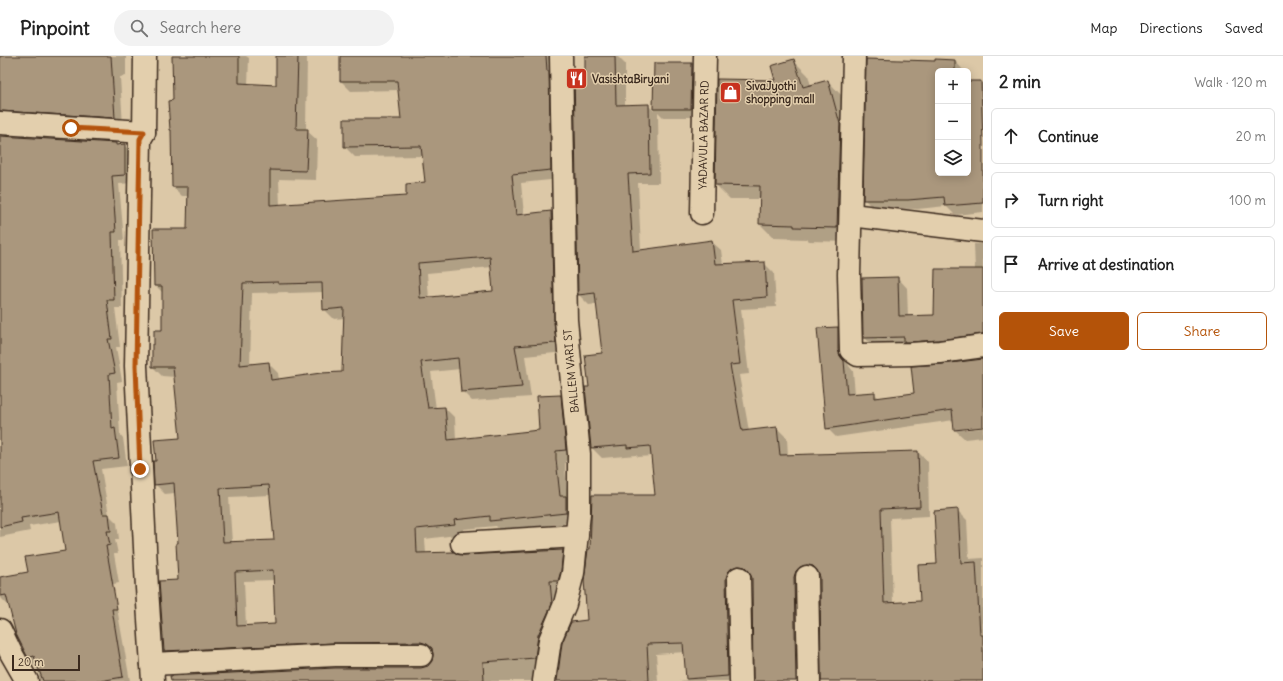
<!DOCTYPE html>
<html lang="en">
<head>
<meta charset="utf-8">
<style>
  body { margin:0; font-family:Delius,sans-serif; background:#f2f2f2; color:#222 }
  .controls { position:absolute; right:12px; top:12px; display:grid; overflow:hidden; border-radius:6px; box-shadow:0 2px 10px #0003 }
  .controls button { width:36px; height:36px; display:grid; place-items:center; padding:0; border:0; border-bottom:1px solid #e0e0e0; background:#fff; color:#222; font:20px sans-serif }
  .scale { position:absolute; left:12px; bottom:10px; width:68px; box-sizing:border-box; padding-left:4px; border:2px solid #3b2a1e; border-top:0; font-size:11px; line-height:14px; white-space:nowrap; color:#3b2a1e; -webkit-text-stroke:3px #e3cfad; paint-order:stroke }
  .stop { position:absolute; width:12px; height:12px; margin:-9px; border:3px solid #b45309; border-radius:50%; background:#fff }
  .stop.end { background:#b45309; border-color:#fff; box-shadow:0 1px 4px #0008 }
  .list { margin:0; padding:0; list-style:none }
  h2 { display:flex; justify-content:space-between; align-items:center; height:52px; margin:0; padding:0 16px; font-size:17px }
  h2 small { font-size:13px; font-weight:400; color:#767676 }
  .list li { display:grid; grid-template-columns:26px 1fr auto; gap:12px; align-items:center; box-sizing:border-box; height:56px; margin:0 8px 8px; padding:0 8px; border:1px solid #e0e0e0; border-radius:6px }
  .list b { display:block; font-size:15px; white-space:nowrap }
  .list em { font-size:13px; font-style:normal; color:#767676 }
  .actions { display:flex; gap:8px; padding:12px 16px }
  .actions a { flex:1; padding:9px 0; border:1px solid #b45309; border-radius:6px; text-align:center; font-size:14px; color:#b45309 }
  .actions .main { background:#b45309; color:#fff }
  .icon { flex:none; width:22px; height:22px; fill:none; stroke:currentColor; stroke-width:2; stroke-linecap:round; stroke-linejoin:round }
  .map { position:relative; flex:none; width:983px; height:625px; overflow:hidden }
  header { display:flex; align-items:center; gap:24px; box-sizing:border-box; height:56px; padding:0 20px; background:#fff; border-bottom:1px solid #e0e0e0 }
  header strong { font-size:19px }
  nav { display:flex; gap:22px; margin-inline-start:auto; font-size:14px }
  .search { width:280px; height:36px; background:#f2f2f2; display:flex; align-items:center; gap:10px; box-sizing:border-box; padding:0 14px; border-radius:22px; color:#767676; font-size:15px }
  main { display:flex }
  aside { flex:1; background:#fff }
  .map>svg:first-child { display:block }
  .shadow { fill:#0003; fill-rule:evenodd }
  .building { fill:#aa977d; stroke:#3b2a1e; fill-rule:evenodd }
  .lines { fill:none; stroke-linecap:round; stroke-linejoin:round }
  .minor-casing { stroke:#3b2a1e; stroke-width:25 }
  .minor { stroke:#e3cfad; stroke-width:22 }
  .route { stroke:#b45309; stroke-width:5 }
  .labels { text-anchor:middle; dominant-baseline:central; stroke-width:3; stroke-linejoin:round; paint-order:stroke }
  .poi-label { font-size:11px; font-weight:bold; fill:#3b2a1e; stroke:#e3cfad; text-anchor:start }
  .street-label { font-size:11px; fill:#3b2a1e; stroke:#e3cfad }
</style>
</head>
<body>
<header>
<strong>Pinpoint</strong>
<div class="search"><svg class="icon" aria-label="search" viewBox="0 0 24 24"><circle cx="10" cy="10" r="6"/><path d="M15 15l6 6"/></svg>Search here</div>
<nav><a>Map</a><a>Directions</a><a>Saved</a></nav>
</header>
<main>
<div class="map">
<svg width="983" height="625" viewBox="0 0 983 625">
  <rect width="100%" height="100%" fill="#dcc8a7"/>
  <filter id="ink" filterUnits="userSpaceOnUse"><feTurbulence type="fractalNoise" baseFrequency=".025" numOctaves="2"/><feDisplacementMap in="SourceGraphic" scale="8" xChannelSelector="R" yChannelSelector="G"/><feConvolveMatrix kernelMatrix="1 2 1 2 8 2 1 2 1" color-interpolation-filters="sRGB"/></filter>
  <g filter="url(#ink)">
    <path class="shadow" d="M0,0H126V20L120,21L123,70L0,66Z
      M173,0H246L249,2L248,29L277,30V0H307L306,74L317,84L316,124L279,123L280,150L407,141L426,127L423,100L355,101L345,91L402,64L399,34L351,35L341,25V0H555L560,123L521,127L524,159L551,156L561,166L565,296L525,300L531,341L472,345L462,335L460,313L431,316L436,353L445,352L455,362L456,384L540,375L560,340L570,350L575,404L565,405V413L568,443L576,466L501,475L496,470L464,473V478L425,483L426,498L463,500L562,495L572,504L542,625H172L421,612L427,611L432,606L434,597L345,596L174,604L165,594L179,525V488L175,437L165,438L155,428L157,406L181,383L175,321L162,320L153,311L155,289L163,275V237L155,229L188,174L189,140H182L173,131L172,75L171,74L174,45ZM492,211L494,236L429,242L427,217ZM287,236L289,237L323,236L324,253L334,263L345,262L343,317L279,324L278,317L268,307L250,309L252,237ZM271,439L275,485L232,487L229,441ZM274,524L276,569L246,570L244,525Z
      M586,0H617L625,8V49H648L654,55L655,8H692L700,16V61H663L658,56L659,127H638L641,195L711,185L721,194L723,209L764,207L774,217L776,251L741,253L749,318L739,319L749,375L777,372L787,382L788,400L918,396L928,406L929,460L890,462L893,547L921,546L938,509L957,454L967,464L969,503L983,502V625H822L820,519L817,518L806,625H754L752,520L749,519L738,625H678L687,624L685,596L656,598L658,625H558L588,564L591,493L656,440L652,400L638,401L636,399L602,402L592,392L590,332L603,298L597,248L589,249L579,239Z
      M793,4L808,19L811,30L828,25L842,40L854,83L851,186L809,185L807,183L774,182L760,168V143H730L716,129L777,26Z
      M955,5L964,15H938V117H968V26H983V156L955,159L946,150L918,153L873,152L864,143L936,6Z
      M0,81L116,88L118,90L124,89L133,98V127L119,128L124,184H120L122,252H115L120,291H116L122,325L117,326L120,378L123,382L127,410L101,413L109,459L117,467L119,483L115,484L118,498H114L119,527L7,548L0,541V522L29,517L66,496L61,465L29,470L30,475L0,481Z
      M974,188H983V288L873,290L864,281L863,223L898,222L907,232L908,261L935,259L975,214Z
      M837,272L847,281V304L849,310L853,315L855,338L874,337L880,343L915,337L983,304V370L962,372V374L983,372V381L965,383L955,374L954,364L836,381L827,372Z
      M109,544L117,552L130,625H40L39,618L23,591L13,571Z"/>
    <path class="building" d="M0,0H111L115,62L0,55Z
      M172,0H239V27L276,29V0H298L296,73H308L306,115L270,114V149L406,140V128L425,126L421,90L344,91V63H401L397,25H340V0H546L547,15H549L551,114L512,118L516,159L551,155L554,264L556,287L515,290L522,331L461,336L458,302L421,306L428,352L445,351L448,384L539,374L537,340L561,339L566,394L556,395V403L560,440H566V457L490,465V460L454,464L455,469L416,473L417,497L454,496L457,498L463,499L563,494L561,515L558,525H550L552,548L538,579L535,602L483,606L484,625H171L170,620L335,612H421L428,610L432,605L433,599L432,592L427,588L421,586L334,587L164,595L159,525L178,524L176,487H178L174,427L154,429L153,405H156L154,384L180,382L173,311H152V288H154V274H162V230H154L153,173H187L188,131H172L171,74H170L168,45L173,44ZM490,201L493,235L420,242L418,207ZM278,226V228L322,227L323,254L344,252L342,316L321,317L271,324L269,306L240,309L243,227ZM269,429L274,484L223,486L220,432ZM273,514L275,568L237,570L235,516Z
      M585,0H615L616,49L649,48L650,117L628,118L633,195L712,184L715,208L765,206L767,241L732,244L740,308L730,309L742,375L777,371L780,399L918,395L920,451L881,453L884,547L920,545L918,509L937,508L934,455L958,453L961,507L976,506L980,579H983V625H821L820,521L817,514L813,510L807,509L800,511L796,515L794,521L796,625H753L752,522L749,515L745,511L739,510L732,512L728,516L726,522L728,620L686,623L683,587L647,588L649,625H557L562,587L571,566L587,564L584,524L588,493H590L592,439H655L650,390L627,392V389L591,392L585,331H589L585,299L602,297L595,237L578,239L574,15H585Z
      M794,3L803,31L828,24L840,68L837,172L794,171V169L759,168L760,130L715,129L717,23L775,24L771,10Z
      M866,3L935,5V3L955,4V15H938V117H968V25H981L983,86V147L945,150L944,141L908,144H863Z
      M654,7H692L691,53H653Z
      M0,80L116,87V89L125,88V119L112,120L116,176H112L114,244H107L112,283H108L115,317L109,318L112,373L115,372L119,402L93,405L103,458H109L111,475H107L110,489L106,490L117,553H112L123,621L100,625H43L34,600L28,602L16,578L6,539L0,540V521L28,516L25,501L65,495L59,456L21,462L22,466L0,471Z
      M935,213H983V278L939,284L910,286H904V281L863,282L862,222L898,221L899,260L934,259Z
      M838,271V294L840,300L844,305L847,338L875,336V342L914,337L911,310L942,308L983,303V371L954,374L952,354L826,373L817,272Z"/>
    <g class="lines">
      <defs>
        <g id="minor">
          <path d="M145,0L144,76L140,83L136,310L147,532L153,625"/>
          <path d="M854,0L849,219L851,294L858,299L911,298L940,296L983,290"/>
          <path d="M0,67L144,76"/>
          <path id="s1" d="M702,157L705,0"/>
          <path d="M851,159L983,175"/>
          <path d="M462,487L577,480"/>
          <path d="M807,521L809,625"/>
          <path d="M739,522L741,625"/>
          <path d="M0,574L11,597L27,625"/>
          <path d="M152,608L335,599H421"/>
          <path d="M544,625L550,584L565,548L573,517L579,457V398L566,264L561,0"/>
        </g>
      </defs>
      <use href="#minor" class="minor-casing"/>
      <use href="#minor" class="minor"/>
    </g>
  </g>
  <g class="lines" filter="url(#ink)">
    <path class="route" d="M71,72L144,76L140,83L136,310L140,413"/>
  </g>
  <defs>
    <symbol id="restaurant-square" viewBox="-11 -11 22 22"><rect x="-9" y="-9" width="18" height="18" rx="4" fill="#c8321e" stroke="#e3cfad"/><path d="M-5-6h1v4h1v-4h1v4h1v-4h1v5L-1.5 .5V6h-2V.5L-5-1ZM5-6V6H3V1.5H1.5Q1.5-4 5-6Z" fill="#fff"/></symbol>
    <symbol id="shop-square" viewBox="-11 -11 22 22"><rect x="-9" y="-9" width="18" height="18" rx="4" fill="#c8321e" stroke="#e3cfad"/><path d="M-5-2.5h2.3a2.7 3.5 0 0 1 5.4 0H5L5.5 6h-11ZM-1.5-2.5h3a1.5 2.3 0 0 0-3 0Z" fill="#fff"/></symbol>
  </defs>
  <g fill-rule="evenodd">
    <use href="#restaurant-square" x="564" y="10" width="25" height="25"/>
    <use href="#shop-square" x="718" y="24" width="25" height="25"/>
  </g>
  <g class="labels">
    <g class="poi-label">
      <text x="592" y="23">VasishtaBiryani</text>
      <text x="746" y="30">SivaJyothi<tspan x="746" dy="13">shopping mall</tspan></text>
    </g>
    <g class="street-label">
      <text stroke="none"><textPath href="#s1" startOffset="78">YADAVULA BAZAR RD</textPath></text>
      <text transform="translate(571 315) rotate(-95)">BALLEM VARI ST</text>
    </g>
  </g>
</svg>
<div class="controls">
<button>+</button>
<button>−</button>
<button><svg class="icon" aria-label="layers" viewBox="0 0 24 24"><path d="M12 4l9 5-9 5-9-5zM3 14l9 5 9-5"/></svg></button>
</div>
<div class="scale">20 m</div>
<div class="stop" style="left:71px;top:72px"></div>
<div class="stop end" style="left:140px;top:413px"></div>
</div>
<aside>
<h2>2 min<small>Walk · 120 m</small></h2>
<ul class="list">
<li><svg class="icon" aria-label="ahead" viewBox="0 0 24 24"><path d="M12 20V5M6 11l6-6 6 6"/></svg><div><b>Continue</b></div><em>20 m</em></li>
<li><svg class="icon" aria-label="right" viewBox="0 0 24 24"><path d="M7 20v-9h11M14 6l5 5-5 5"/></svg><div><b>Turn right</b></div><em>100 m</em></li>
<li><svg class="icon" aria-label="arrive" viewBox="0 0 24 24"><path d="M6 21V4h12l-3 4 3 4H6"/></svg><div><b>Arrive at destination</b></div></li>
</ul>
<div class="actions"><a class="main">Save</a><a>Share</a></div>
</aside>
</main>
</body>
</html>
